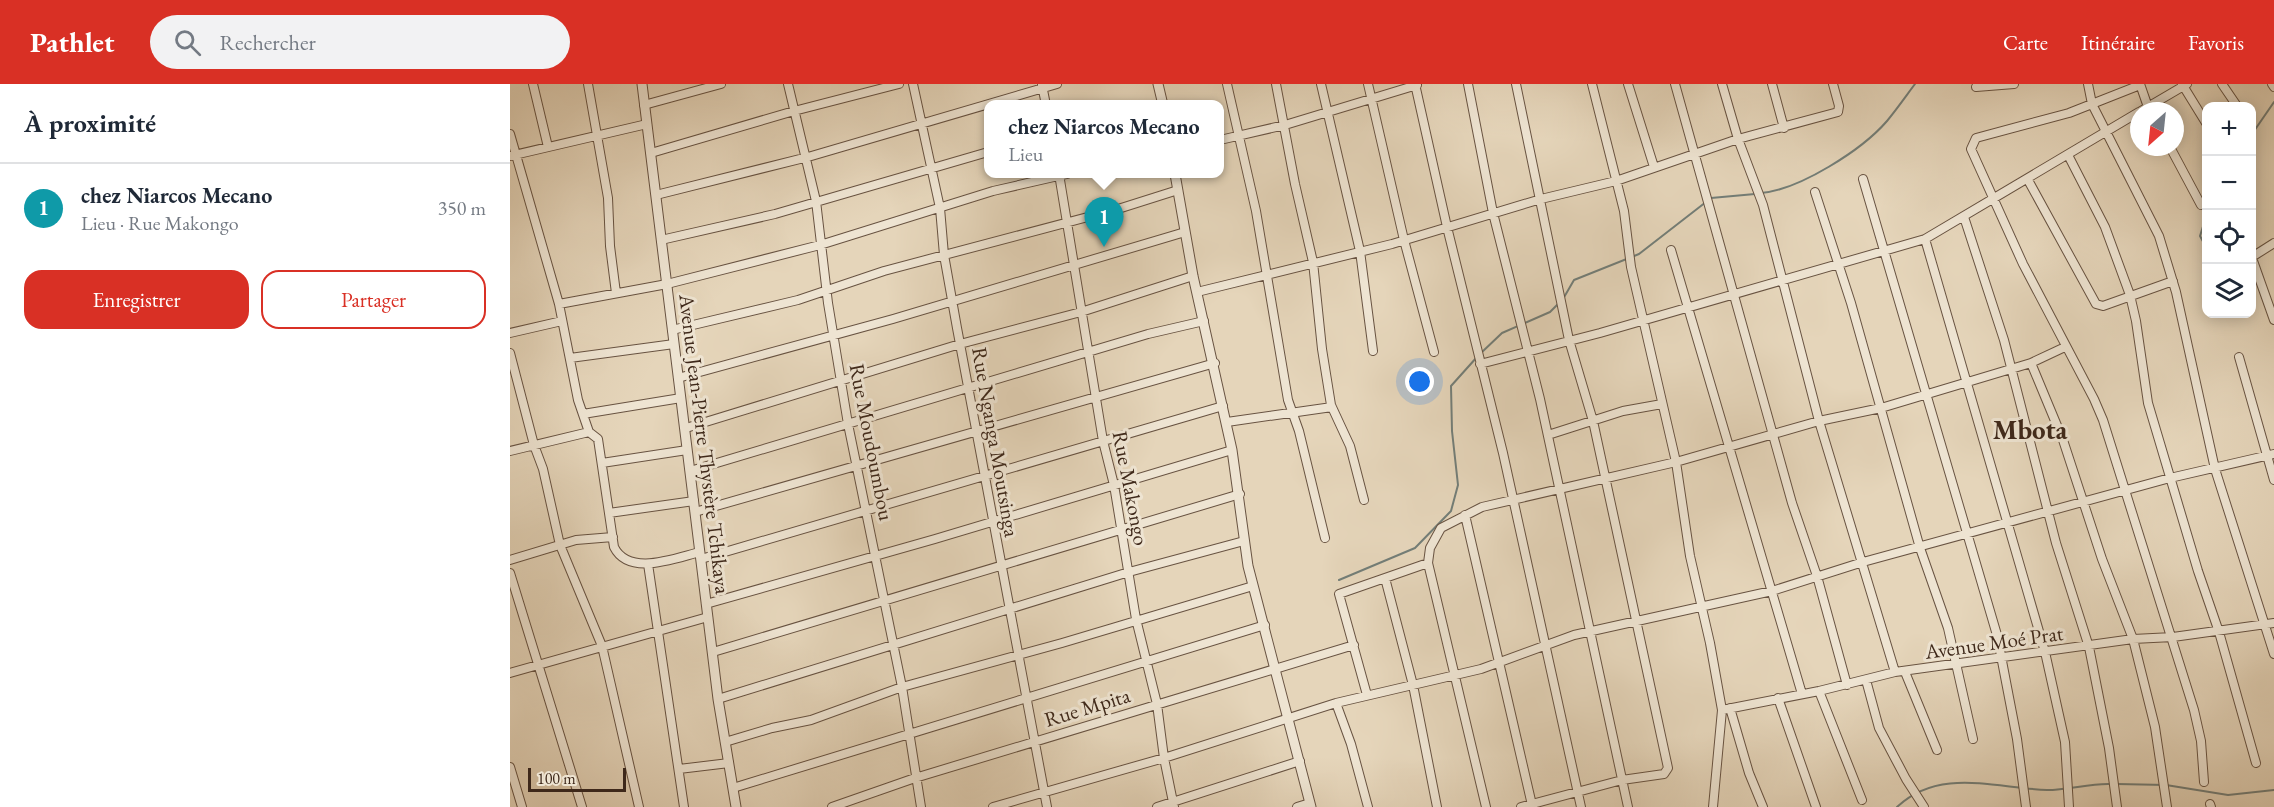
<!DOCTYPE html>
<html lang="fr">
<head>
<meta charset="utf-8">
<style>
  body { margin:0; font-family:"EB Garamond",serif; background:#f2f2f3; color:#1f2937 }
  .controls { position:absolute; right:18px; top:18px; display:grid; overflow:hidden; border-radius:12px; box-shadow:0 3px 15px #0003 }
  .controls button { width:54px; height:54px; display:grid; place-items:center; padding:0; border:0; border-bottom:2px solid #e0e1e3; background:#fff; color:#1f2937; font:30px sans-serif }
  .compass { position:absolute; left:1620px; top:18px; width:54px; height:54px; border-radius:50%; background:#fff; box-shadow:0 3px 15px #0003; rotate:207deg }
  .scale { position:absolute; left:18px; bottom:15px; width:98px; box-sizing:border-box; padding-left:6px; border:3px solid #3e281a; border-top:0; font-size:16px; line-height:21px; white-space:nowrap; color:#3e281a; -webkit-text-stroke:4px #eee4d2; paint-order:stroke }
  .you { position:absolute; left:910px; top:298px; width:21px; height:21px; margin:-15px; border:4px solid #fff; border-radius:50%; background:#1a73e8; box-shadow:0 0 0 9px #1a73e833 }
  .badge { display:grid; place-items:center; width:39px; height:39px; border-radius:50%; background:#d93025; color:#fff; font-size:20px; font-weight:700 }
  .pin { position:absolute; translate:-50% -50px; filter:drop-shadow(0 2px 3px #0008) }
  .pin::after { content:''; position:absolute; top:32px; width:21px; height:18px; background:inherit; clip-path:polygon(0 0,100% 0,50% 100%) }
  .popup { position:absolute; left:474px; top:16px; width:240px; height:78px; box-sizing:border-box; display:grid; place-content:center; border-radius:12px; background:#fff; filter:drop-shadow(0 2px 4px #0005); font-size:20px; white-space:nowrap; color:#747a83 }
  .popup b { font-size:22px; color:#1f2937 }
  .popup::after { content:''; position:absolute; left:50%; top:100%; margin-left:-12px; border:12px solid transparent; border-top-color:#fff }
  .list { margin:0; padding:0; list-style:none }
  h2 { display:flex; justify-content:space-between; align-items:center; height:78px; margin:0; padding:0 24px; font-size:26px }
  h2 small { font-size:20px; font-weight:400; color:#747a83 }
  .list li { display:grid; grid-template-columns:39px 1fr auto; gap:18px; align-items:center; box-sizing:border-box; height:90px; padding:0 24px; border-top:2px solid #e0e1e3 }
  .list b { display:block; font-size:22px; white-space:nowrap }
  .list p { margin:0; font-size:20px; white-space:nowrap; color:#747a83 }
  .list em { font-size:20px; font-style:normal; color:#747a83 }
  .actions { display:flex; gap:12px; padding:18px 24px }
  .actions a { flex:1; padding:14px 0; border:2px solid #d93025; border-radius:18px; text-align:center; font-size:21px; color:#d93025 }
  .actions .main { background:#d93025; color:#fff }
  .icon { flex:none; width:33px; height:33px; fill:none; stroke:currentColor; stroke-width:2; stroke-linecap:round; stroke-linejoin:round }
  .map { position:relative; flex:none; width:1764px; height:723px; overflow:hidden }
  header { display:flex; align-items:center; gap:36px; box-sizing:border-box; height:84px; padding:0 30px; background:#d93025; color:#fff }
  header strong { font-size:28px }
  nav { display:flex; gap:33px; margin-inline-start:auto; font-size:21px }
  .search { width:420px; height:54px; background:#f2f2f3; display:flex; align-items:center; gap:15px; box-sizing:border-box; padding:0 21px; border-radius:33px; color:#747a83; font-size:22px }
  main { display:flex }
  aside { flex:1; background:#fff }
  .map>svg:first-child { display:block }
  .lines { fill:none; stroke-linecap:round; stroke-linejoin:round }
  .stream { stroke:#737e78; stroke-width:2 }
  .minor-casing { stroke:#685342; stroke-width:10 }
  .tertiary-casing { stroke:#685342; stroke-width:11 }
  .minor { stroke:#eee4d2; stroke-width:8 }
  .tertiary { stroke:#eee4d2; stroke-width:9 }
  .labels { text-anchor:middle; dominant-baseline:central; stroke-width:6; stroke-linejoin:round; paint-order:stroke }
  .street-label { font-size:21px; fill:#3e281a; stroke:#eee4d2 }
  .district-label { font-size:27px; font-weight:bold; fill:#3e281a; stroke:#eee4d2 }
</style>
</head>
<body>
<header>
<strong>Pathlet</strong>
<div class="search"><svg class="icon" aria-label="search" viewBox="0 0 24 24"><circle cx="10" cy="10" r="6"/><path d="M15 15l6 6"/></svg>Rechercher</div>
<nav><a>Carte</a><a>Itinéraire</a><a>Favoris</a></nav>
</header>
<main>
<aside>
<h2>À proximité<small></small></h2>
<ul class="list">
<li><span class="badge" style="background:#0f9aa8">1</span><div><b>chez Niarcos Mecano</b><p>Lieu · Rue Makongo</p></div><em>350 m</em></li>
</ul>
<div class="actions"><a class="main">Enregistrer</a><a>Partager</a></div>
</aside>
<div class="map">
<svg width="1764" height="723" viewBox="0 0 1764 723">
  <rect width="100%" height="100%" fill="#e5d5ba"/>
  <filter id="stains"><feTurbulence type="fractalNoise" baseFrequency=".00333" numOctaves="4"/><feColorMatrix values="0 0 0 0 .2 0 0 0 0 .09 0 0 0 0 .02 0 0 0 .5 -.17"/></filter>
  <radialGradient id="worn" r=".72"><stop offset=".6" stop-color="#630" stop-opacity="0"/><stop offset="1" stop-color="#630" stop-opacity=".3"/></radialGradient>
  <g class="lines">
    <path class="stream" d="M1742,50L1764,18
      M1251,109C1289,106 1352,66 1377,37C1387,25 1396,12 1405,0
      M1201,114L1245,110
      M1696,133L1690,152L1696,163
      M1053,215L1064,196L1129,170L1196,118
      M1722,230V232
      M971,269L992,249L1040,228L1049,219
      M829,496L905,464L941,427L948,401L942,347L941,302L967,273
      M1607,700L1656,701L1718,711L1764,706
      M1387,723C1429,683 1485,704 1537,706C1559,706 1580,699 1601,700"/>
    <defs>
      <path id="minor" d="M23,0L38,63
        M78,0L98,114L100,162L106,209
        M278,0L306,117L318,219L338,340L392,603L411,723
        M403,0L430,124L434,171L447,244L537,723
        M717,0L746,127L778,316L789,347L815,454
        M766,0L785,100L803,178L812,265L821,321L840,362L854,416
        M811,0L850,167L863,267
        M858,0L894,156L924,268
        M905,0L937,143L993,369L1071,723
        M958,0L983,129L1030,315L1118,723
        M1006,0L1059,256L1083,337L1158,684L1154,690L1112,696L1011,723
        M1082,0L1114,127L1121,183L1166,378L1180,472L1200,559L1212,626L1203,723
        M1118,0L1144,83
        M1165,0L1282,419L1307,492L1337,601
        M1212,0L1228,55L1253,121L1309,337L1385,588
        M1262,0L1274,44
        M1578,0L1582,20L1649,152L1666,208L1705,385L1764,570
        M1630,0L1639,26
        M1672,0L1696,39
        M1712,0L1727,22
        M1762,0L1764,3
        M532,1L536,21
        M1630,1L1559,29L1466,54L1461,65L1513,180L1584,315L1593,336L1684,626L1691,657L1694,698
        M1466,3L1504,0
        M134,21L211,0
        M1631,27L1677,0
        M0,50L49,220L68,316L79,348L88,355L104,463C119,493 165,474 190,468
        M710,56L775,41L907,1
        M1660,63L1691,121
        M141,69L284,27L389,0
        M1558,71L1595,143L1620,211L1626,237L1638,319L1688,487L1709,548L1746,679
        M0,72L137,40
        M549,90L593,357L604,401L626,535L647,620L654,674L664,723
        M1353,95L1487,551L1507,655L1516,723
        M1518,96L1586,220L1593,222L1663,197
        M1305,108L1341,219L1410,464L1438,544L1463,655
        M146,111L298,73L547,0
        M1454,133L1494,256L1546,459L1579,563L1599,664L1607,723
        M1415,155L1535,568L1555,658L1559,723
        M151,156L265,130L478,68
        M1161,166L1292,610
        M1742,173L1764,159
        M1742,174L1764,236
        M687,208L882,160L1031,115L1106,97L1228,55L1328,28L1329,22L1323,0
        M49,220L157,200L310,161L483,107L557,90
        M162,246L288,216L374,187L608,125L668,106
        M0,249L52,237
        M0,269L24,361L33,385L50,461L92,562L129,723
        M1729,273L1764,396
        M60,274L164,260
        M1521,279L1553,356L1592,475L1623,555L1645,643L1657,723
        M970,280L1090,249L1415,155L1629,28
        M168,294L383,235L675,148
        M73,330L171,314
        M717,338L822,323
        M176,344L450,260L571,228L683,192
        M1038,351L1113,327L1152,320
        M0,367L79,348
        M92,379L177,366
        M180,387L638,250L694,237
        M185,428L705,279
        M99,429L184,417
        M955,431L1022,721
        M191,475L713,322
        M0,476L66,456L103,453
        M138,480L174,723
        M0,489L72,723
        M875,494L903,601L927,723
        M196,520L425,455L722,366
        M203,568L730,410
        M1395,588L1427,666
        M0,589L198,533
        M1356,596L1369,644L1396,695L1414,723
        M1309,607L1352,716
        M857,611L829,510L918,479
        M1268,614L1306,723
        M208,615L619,488L734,457
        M826,619L841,660L858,723
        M1220,624L1239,689L1253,723
        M1212,626L1309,607L1385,588L1623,555L1663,553L1764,539
        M215,658L262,644L301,636L392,603L552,559L743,502
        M0,683L12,723
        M169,685L219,679
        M223,704L755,541
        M1700,720L1701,723
        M322,723L405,694L844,561
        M483,723L654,674L826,619L971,585L1064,551L1262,507L1353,478L1660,394L1764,370
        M647,723L790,677
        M787,723L800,719
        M976,723L918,479L920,464L931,444L972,423L1166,378L1309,337L1371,324L1521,279L1555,263"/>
      <path id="tertiary" d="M132,0L208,615L226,723
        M648,0L653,21
        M665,90L683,192L722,366L738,482L801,723"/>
    </defs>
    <use href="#minor" class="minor-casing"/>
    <use href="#tertiary" class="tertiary-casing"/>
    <use href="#minor" class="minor"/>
    <use href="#tertiary" class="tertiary"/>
  </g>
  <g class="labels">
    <g class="street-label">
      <text transform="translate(362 358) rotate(79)">Rue Moudoumbou</text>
      <text transform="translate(486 358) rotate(80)">Rue Nganga Moutsinga</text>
      <text transform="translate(195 360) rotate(83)">Avenue Jean-Pierre Thystère Tchikaya</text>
      <text transform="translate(621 404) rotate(79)">Rue Makongo</text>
      <text transform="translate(1484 558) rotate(-8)">Avenue Moé Prat</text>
      <text transform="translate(577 623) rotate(-17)">Rue Mpita</text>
    </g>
    <g class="district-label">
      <text x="1520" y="345">Mbota</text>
    </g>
  </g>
  <rect width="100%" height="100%" filter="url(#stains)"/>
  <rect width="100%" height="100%" fill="url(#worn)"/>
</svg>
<div class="controls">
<button>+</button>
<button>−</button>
<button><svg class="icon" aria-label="locate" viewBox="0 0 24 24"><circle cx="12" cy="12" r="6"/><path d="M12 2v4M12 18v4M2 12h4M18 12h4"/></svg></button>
<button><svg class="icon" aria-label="layers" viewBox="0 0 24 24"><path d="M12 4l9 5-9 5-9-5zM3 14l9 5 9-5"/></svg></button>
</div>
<svg class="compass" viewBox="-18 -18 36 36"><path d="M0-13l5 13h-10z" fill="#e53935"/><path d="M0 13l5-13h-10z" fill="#747a83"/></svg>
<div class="scale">100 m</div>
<div class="you"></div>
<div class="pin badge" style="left:594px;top:163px;background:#0f9aa8">1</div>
<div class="popup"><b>chez Niarcos Mecano</b>Lieu</div>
</div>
</main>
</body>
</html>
